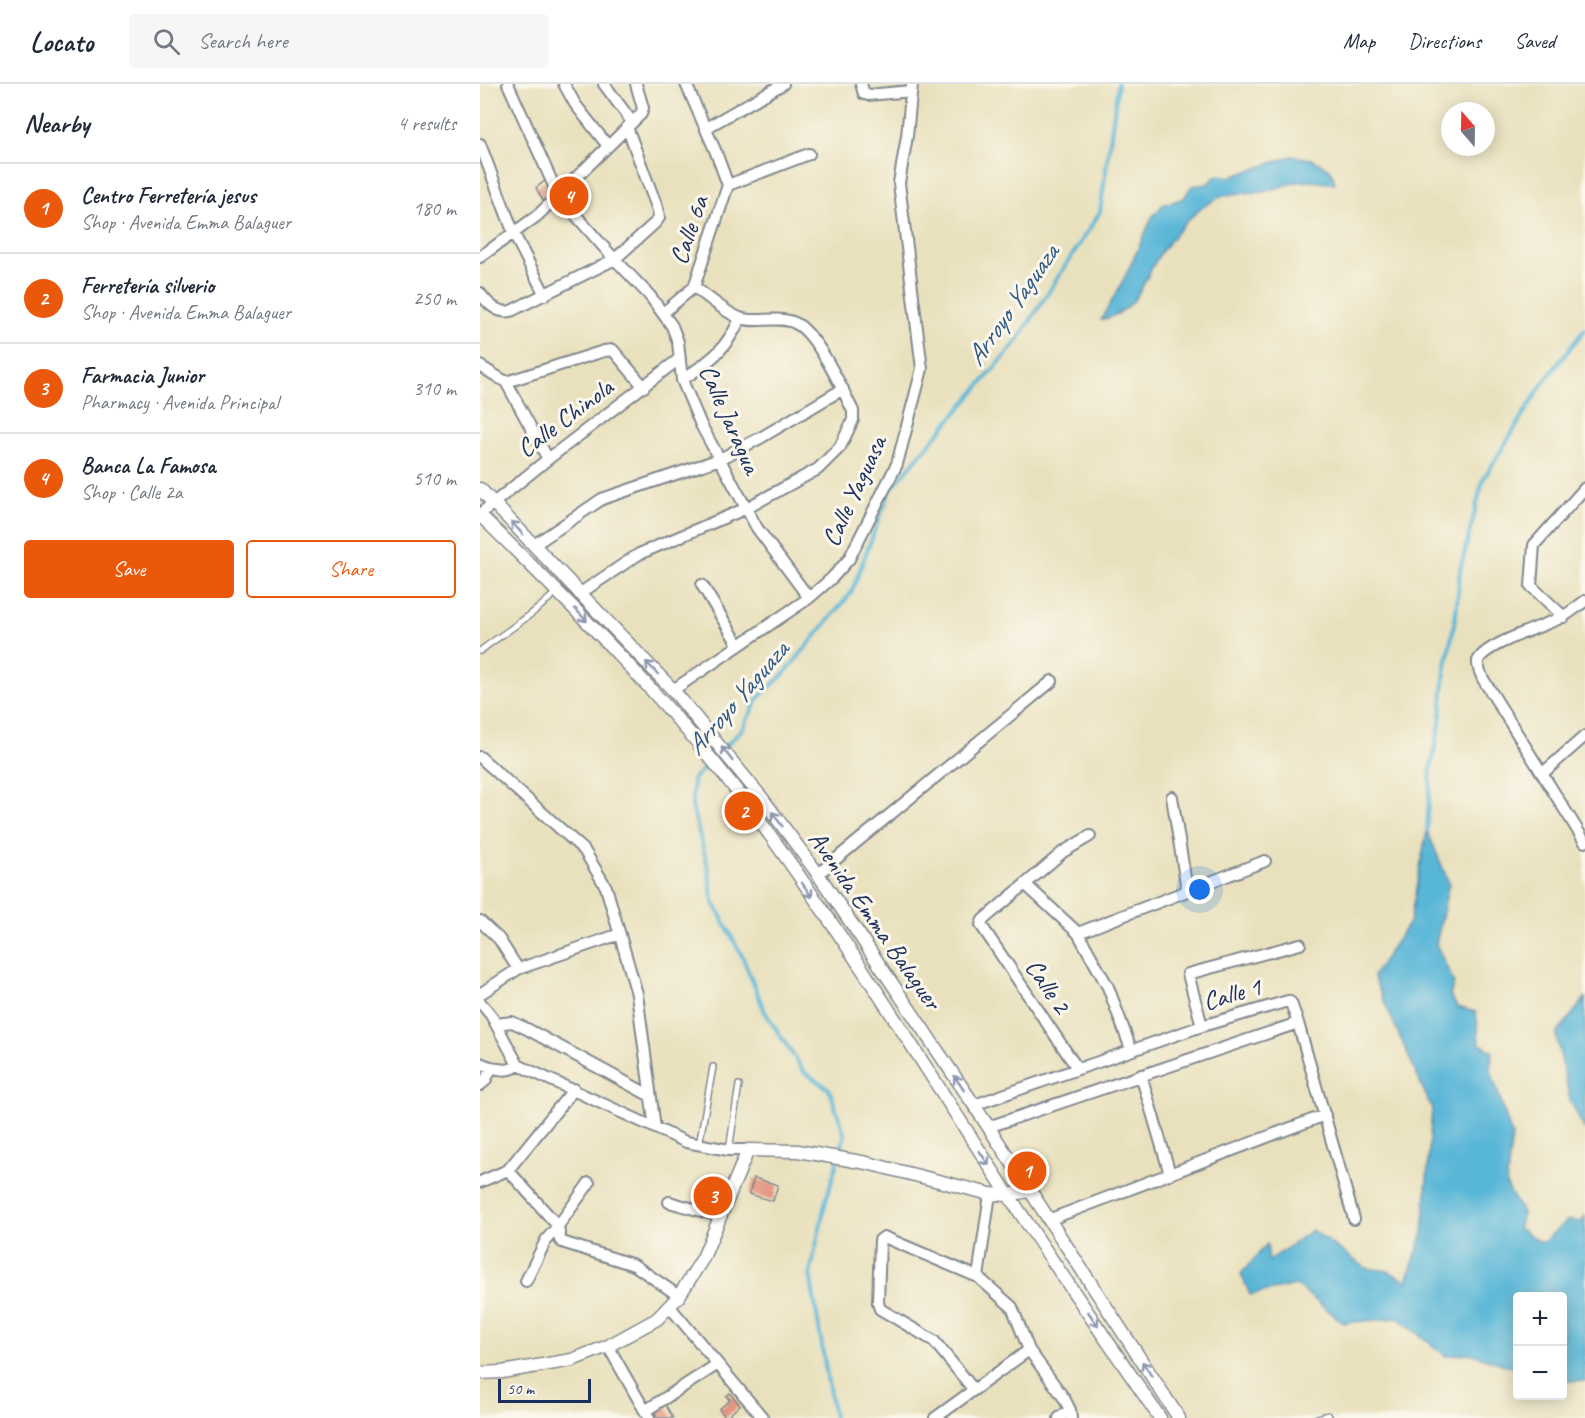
<!DOCTYPE html>
<html lang="en">
<head>
<meta charset="utf-8">
<style>
  body { margin:0; font-family:Caveat,sans-serif; background:#f6f6f7; color:#1f2937 }
  .controls { position:absolute; right:18px; bottom:18px; display:grid; overflow:hidden; border-radius:6px; box-shadow:0 3px 15px #0003 }
  .controls button { width:54px; height:54px; display:grid; place-items:center; padding:0; border:0; border-bottom:2px solid #e0e1e3; background:#fff; color:#1f2937; font:30px sans-serif }
  .compass { position:absolute; left:961px; top:18px; width:54px; height:54px; border-radius:50%; background:#fff; box-shadow:0 3px 15px #0003; rotate:340deg }
  .scale { position:absolute; left:18px; bottom:15px; width:93px; box-sizing:border-box; padding-left:6px; border:3px solid #1b2f5e; border-top:0; font-size:16px; line-height:21px; white-space:nowrap; color:#1b2f5e; -webkit-text-stroke:4px #fbf7ec; paint-order:stroke }
  .you { position:absolute; left:720px; top:806px; width:21px; height:21px; margin:-15px; border:4px solid #fff; border-radius:50%; background:#1a73e8; box-shadow:0 0 0 9px #1a73e833 }
  .badge { display:grid; place-items:center; width:39px; height:39px; border-radius:50%; background:#ea580c; color:#fff; font-size:20px; font-weight:700 }
  .pin { position:absolute; translate:-50% -50%; border:3px solid #fff; box-shadow:0 2px 6px #0006 }
  .list { margin:0; padding:0; list-style:none }
  h2 { display:flex; justify-content:space-between; align-items:center; height:78px; margin:0; padding:0 24px; font-size:26px }
  h2 small { font-size:20px; font-weight:400; color:#747a83 }
  .list li { display:grid; grid-template-columns:39px 1fr auto; gap:18px; align-items:center; box-sizing:border-box; height:90px; padding:0 24px; border-top:2px solid #e0e1e3 }
  .list b { display:block; font-size:22px; white-space:nowrap }
  .list p { margin:0; font-size:20px; white-space:nowrap; color:#747a83 }
  .list em { font-size:20px; font-style:normal; color:#747a83 }
  .actions { display:flex; gap:12px; padding:18px 24px }
  .actions a { flex:1; padding:14px 0; border:2px solid #ea580c; border-radius:6px; text-align:center; font-size:21px; color:#ea580c }
  .actions .main { background:#ea580c; color:#fff }
  .icon { flex:none; width:33px; height:33px; fill:none; stroke:currentColor; stroke-width:2; stroke-linecap:round; stroke-linejoin:round }
  .map { position:relative; flex:none; width:1105px; height:1334px; overflow:hidden }
  header { display:flex; align-items:center; gap:36px; box-sizing:border-box; height:84px; padding:0 30px; background:#fff; border-bottom:2px solid #e0e1e3 }
  header strong { font-size:28px }
  nav { display:flex; gap:33px; margin-inline-start:auto; font-size:21px }
  .search { width:420px; height:54px; background:#f6f6f7; display:flex; align-items:center; gap:15px; box-sizing:border-box; padding:0 21px; border-radius:6px; color:#747a83; font-size:22px }
  main { display:flex }
  aside { flex:1; background:#fff }
  .map>svg:first-child { display:block }
  .water { fill:#59b6d7; stroke:#3a729a; stroke-width:1.5 }
  .lines { fill:none; stroke-linecap:round; stroke-linejoin:round }
  .stream { stroke:#59b6d7; stroke-width:4 }
  .building { fill:#e49480 }
  .service-casing { stroke:#82888e; stroke-width:8 }
  .minor-casing { stroke:#82888e; stroke-width:14 }
  .tertiary-casing { stroke:#82888e; stroke-width:15 }
  .service { stroke:#fff; stroke-width:5 }
  .minor { stroke:#fff; stroke-width:10 }
  .tertiary { stroke:#fff; stroke-width:12 }
  .oneway { stroke:#8d97ae }
  .labels { text-anchor:middle; dominant-baseline:central; stroke-width:6; stroke-linejoin:round; paint-order:stroke }
  .street-label { font-size:26px; fill:#1b2f5e; stroke:#fbf7ec }
  .water-label { font-size:27px; font-style:italic; fill:#2e5882; stroke:#fbf7ec }
</style>
</head>
<body>
<header>
<strong>Locato</strong>
<div class="search"><svg class="icon" aria-label="search" viewBox="0 0 24 24"><circle cx="10" cy="10" r="6"/><path d="M15 15l6 6"/></svg>Search here</div>
<nav><a>Map</a><a>Directions</a><a>Saved</a></nav>
</header>
<main>
<aside>
<h2>Nearby<small>4 results</small></h2>
<ul class="list">
<li><span class="badge">1</span><div><b>Centro Ferretería jesus</b><p>Shop · Avenida Emma Balaguer</p></div><em>180 m</em></li>
<li><span class="badge">2</span><div><b>Ferretería silverio</b><p>Shop · Avenida Emma Balaguer</p></div><em>250 m</em></li>
<li><span class="badge">3</span><div><b>Farmacia Junior</b><p>Pharmacy · Avenida Principal</p></div><em>310 m</em></li>
<li><span class="badge">4</span><div><b>Banca La Famosa</b><p>Shop · Calle 2a</p></div><em>510 m</em></li>
</ul>
<div class="actions"><a class="main">Save</a><a>Share</a></div>
</aside>
<div class="map">
<svg width="1105" height="1334" viewBox="0 0 1105 1334">
  <rect width="100%" height="100%" fill="#fbf7ec"/>
  <filter id="ink" filterUnits="userSpaceOnUse"><feTurbulence type="fractalNoise" baseFrequency=".0167" numOctaves="2"/><feDisplacementMap in="SourceGraphic" scale="12" xChannelSelector="R" yChannelSelector="G"/><feConvolveMatrix kernelMatrix="1 2 1 2 8 2 1 2 1" color-interpolation-filters="sRGB"/></filter>
  <filter id="wash" filterUnits="userSpaceOnUse"><feTurbulence type="fractalNoise" baseFrequency=".008" numOctaves="4" result="noise"/><feDisplacementMap in="SourceGraphic" scale="24" xChannelSelector="R" yChannelSelector="G"/><feGaussianBlur stdDeviation="1.35" result="paint"/><feColorMatrix in="noise" values="0 0 0 0 0 0 0 0 0 0 0 0 0 0 0 0 0 1.4 0 .05"/><feComposite in="paint" operator="in"/></filter>
  <g filter="url(#wash)">
    <rect width="100%" height="100%" fill="#e9e1bd"/>
    <path class="water" d="M812,72L832,75L851,86L855,99C845,99 833,97 823,97C811,98 799,104 788,107C775,110 760,108 747,111C720,118 698,146 682,167C661,196 663,225 621,236L646,191L673,132L683,121L704,114L712,102L727,100L738,91L751,93Z
      M947,746L969,799L956,860L974,899L970,911L977,923L996,928L999,959L1013,968L1010,984L1032,1052L1026,1101L1043,1130L1038,1144L1062,1159L1088,1136L1102,1138L1105,1131V1297H1083L1082,1212H1038L1037,1285L989,1269L966,1272L918,1234L864,1239L816,1201L770,1211L761,1190L787,1160L789,1177L832,1146L886,1184L908,1187L927,1197L943,1149L952,1025L893,892L930,837Z
      M1105,914V1047L1090,1016L1076,951Z"/>
    <g class="lines">
      <path class="stream" d="M243,665L263,644L279,613L304,590L371,509L410,406L536,259L620,128L638,0
        M229,679L213,695L212,723L228,783L233,817L262,872L285,928L324,988L349,1005L365,1051L345,1120L330,1190L354,1334
        M947,746L951,683L960,640L965,587L976,530L980,486L1003,396L1063,299L1105,245"/>
    </g>
    <g id="blocks">
      <path class="building" d="M66,96L72,107V111L64,118L56,104Z
        M274,1094L298,1101L293,1117L269,1110Z
        M226,1102L244,1107L240,1121L222,1116Z
        M250,1309L260,1321L246,1334L239,1325L250,1316L246,1312Z
        M184,1318L193,1334H178L173,1324Z"/>
    </g>
  </g>
  <g filter="url(#ink)">
    <use href="#blocks" fill-opacity="0" stroke="#82888e" stroke-width="1.5"/>
    <g class="lines">
      <defs>
        <path id="service" d="M0,567C26,547 54,531 77,507
          M219,1061L233,983
          M249,1066L259,1001
          M837,1334L848,1331L850,1334"/>
        <path id="minor" d="M28,0L78,111L128,168L170,212L192,242L198,258L202,296L221,341L277,444L329,514
          M84,0L95,20L128,62
          M124,0L152,38
          M381,0L384,10L388,11L431,7
          M226,44L303,0
          M0,60L34,150L65,211
          M248,101L329,70
          M0,173L57,132L161,30L163,24L156,0
          M0,209C7,219 18,230 31,227L135,175L175,139L179,134L178,126L147,43
          M183,229L214,203L248,101L235,66L206,0
          M0,282L26,298L68,375
          M202,296C231,276 245,267 260,235
          M26,298L124,267L133,266L164,303
          M0,430L68,375L199,275
          M54,461L122,415L240,375L282,353L363,305
          M222,501L258,560
          M99,510L159,470L267,424L338,385L360,363L373,336V327C363,306 336,248 315,239C299,231 274,240 260,234C247,230 226,211 214,203
          M1105,517C1098,522 1090,529 1082,533C1065,542 1004,560 998,577C997,583 1001,590 1003,595L1105,758
          M1084,533L1051,502L1054,461L1105,404
          M193,606L329,514L352,494L369,475L417,380L442,285L419,99L427,52L432,0
          M0,673L104,766L126,803L157,910L175,1044
          M1063,689L1105,652
          M692,713L707,806
          M338,790L572,597
          M545,800L598,849L628,903L651,965
          M0,837L19,855L38,885
          M598,849L785,777
          M0,910L38,885L140,850
          M0,918L11,931L38,981
          M16,940L32,938L47,945L169,1011
          M722,942L708,890L820,860
          M0,979C12,984 28,990 38,981
          M38,981L206,1058L249,1066H268
          M597,984L501,841L503,836L583,768L610,752
          M661,991L690,1090
          M0,1001L5,997L12,983
          M494,1021L722,942L808,917L811,919L818,939L874,1135
          M508,1043L818,939
          M28,1086L78,1142L80,1156L82,1158L154,1181L199,1212
          M0,1098L28,1086L94,1005
          M510,1110L498,1193L532,1223L549,1266L584,1314L590,1326L591,1334
          M189,1118L239,1132
          M568,1136L845,1031
          M46,1197L66,1156L78,1142L109,1099
          M190,1223L283,1334
          M128,1262L169,1334
          M494,1306L454,1257L400,1225L398,1219L400,1156L404,1153L498,1193
          M165,1327L238,1280
          M455,1334L549,1266
          M579,1334L590,1326"/>
        <path id="tertiary" d="M0,405L193,606L282,714L338,790L378,849L494,1021L699,1334
          M0,431C95,524 190,618 270,724C360,844 438,973 520,1098C572,1178 627,1256 680,1334
          M0,1289L22,1288L92,1276L128,1262L177,1235L199,1212L223,1174L268,1066L318,1067L387,1079L510,1110L528,1111L549,1107"/>
      </defs>
      <use href="#service" class="service-casing"/>
      <use href="#minor" class="minor-casing"/>
      <use href="#tertiary" class="tertiary-casing"/>
      <use href="#service" class="service"/>
      <use href="#minor" class="minor"/>
      <use href="#tertiary" class="tertiary"/>
    </g>
    <defs><path id="oneway-shaft" d="M-6 0H5M1.5-3L5.5 0L1.5 3" fill="none" stroke-width="1.6" stroke-linecap="round" stroke-linejoin="round" transform="scale(1.5)"/></defs>
    <g class="oneway">
      <use href="#oneway-shaft" transform="translate(37 444) rotate(-133)"/>
      <use href="#oneway-shaft" transform="translate(101 531) rotate(47)"/>
      <use href="#oneway-shaft" transform="translate(172 584) rotate(-134)"/>
      <use href="#oneway-shaft" transform="translate(247 670) rotate(-128)"/>
      <use href="#oneway-shaft" transform="translate(297 735) rotate(-127)"/>
      <use href="#oneway-shaft" transform="translate(327 806) rotate(55)"/>
      <use href="#oneway-shaft" transform="translate(479 999) rotate(-124)"/>
      <use href="#oneway-shaft" transform="translate(504 1074) rotate(57)"/>
      <use href="#oneway-shaft" transform="translate(613 1235) rotate(56)"/>
      <use href="#oneway-shaft" transform="translate(667 1285) rotate(-123)"/>
    </g>
  </g>
  <g class="labels">
    <g class="street-label">
      <text transform="translate(209 146) rotate(-71)">Calle 6a</text>
      <text transform="translate(85 334) rotate(-37)">Calle Chinola</text>
      <text transform="translate(250 335) rotate(66)">Calle Jaragua</text>
      <text transform="translate(374 407) rotate(-65)">Calle Yaguasa</text>
      <text transform="translate(395 836) rotate(55)">Avenida Emma Balaguer</text>
      <text transform="translate(568 902) rotate(56)">Calle 2</text>
      <text transform="translate(752 910) rotate(-16)">Calle 1</text>
    </g>
    <g class="water-label">
      <text transform="translate(532 221) rotate(-55)">Arroyo Yaguaza</text>
      <text transform="translate(257 614) rotate(-49)">Arroyo Yaguaza</text>
    </g>
  </g>
</svg>
<div class="controls">
<button>+</button>
<button>−</button>
</div>
<svg class="compass" viewBox="-18 -18 36 36"><path d="M0-13l5 13h-10z" fill="#e53935"/><path d="M0 13l5-13h-10z" fill="#747a83"/></svg>
<div class="scale">50 m</div>
<div class="you"></div>
<div class="pin badge" style="left:547px;top:1087px">1</div>
<div class="pin badge" style="left:264px;top:727px">2</div>
<div class="pin badge" style="left:233px;top:1112px">3</div>
<div class="pin badge" style="left:89px;top:112px">4</div>
</div>
</main>
</body>
</html>
